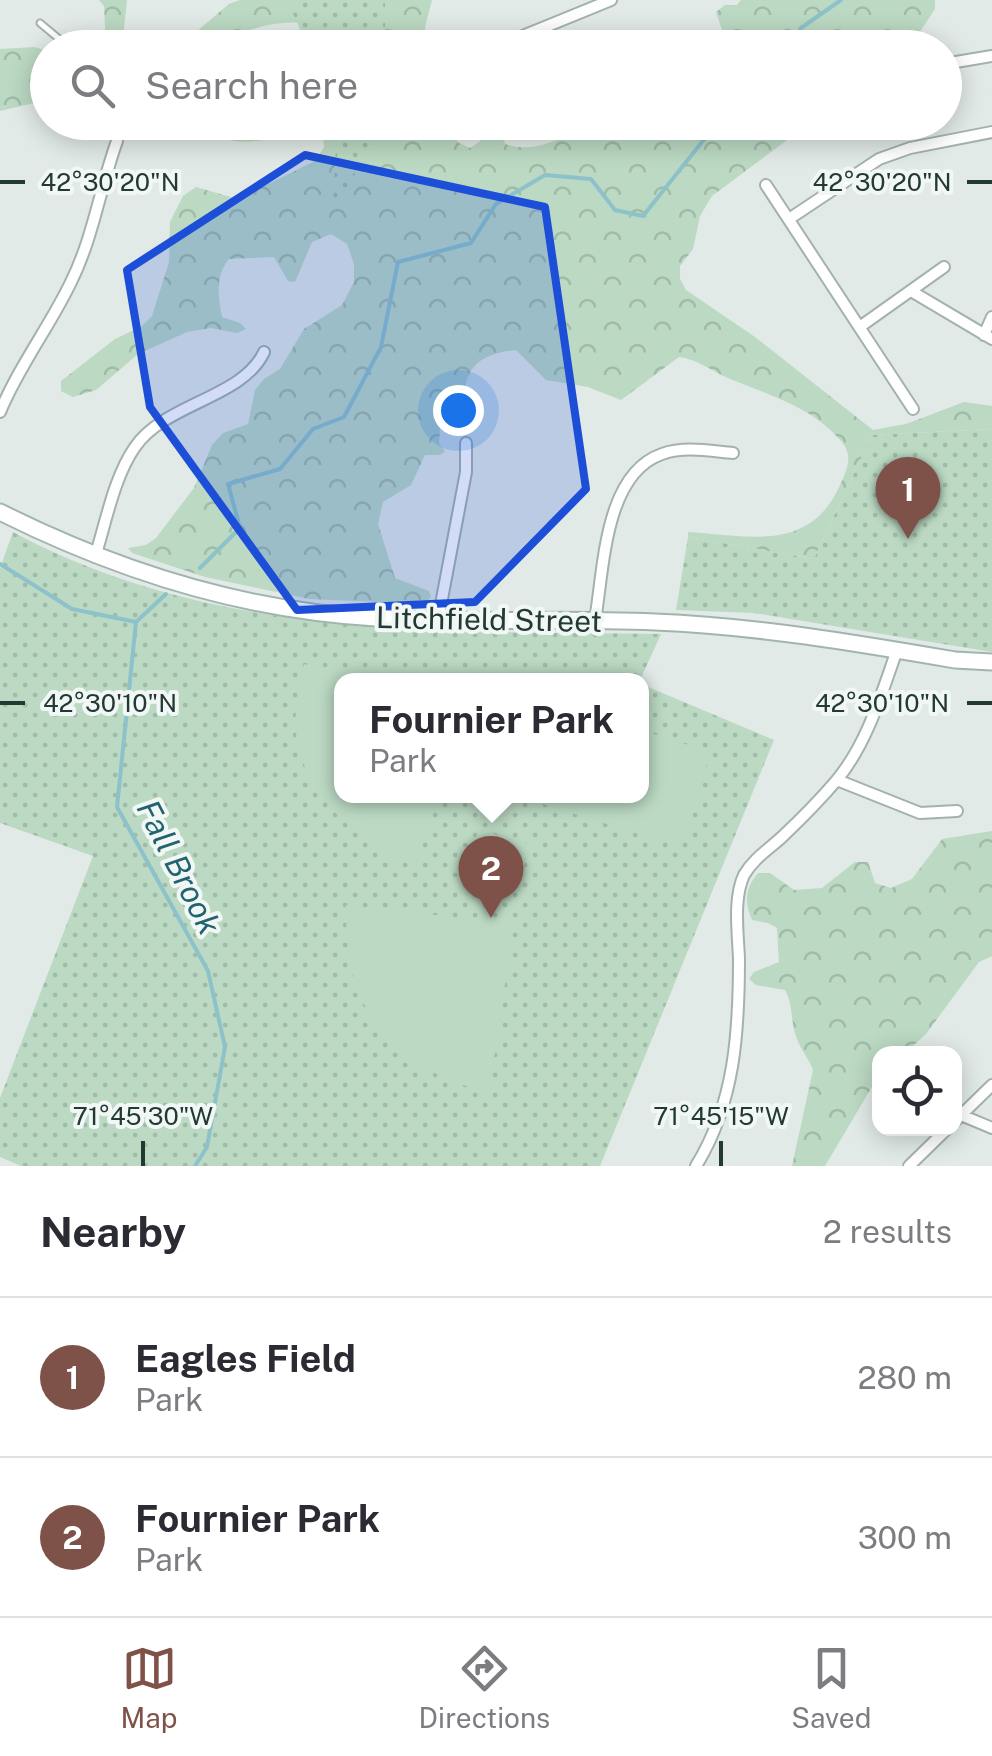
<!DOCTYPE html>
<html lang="en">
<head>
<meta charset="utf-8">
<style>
  body { margin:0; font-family:"Public Sans",sans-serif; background:#f2f2f3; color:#2b2b33 }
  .controls { position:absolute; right:30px; bottom:30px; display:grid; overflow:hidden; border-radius:20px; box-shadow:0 5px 25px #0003 }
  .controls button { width:90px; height:90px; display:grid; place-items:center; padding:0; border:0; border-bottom:2px solid #e1e1e2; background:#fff; color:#2b2b33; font:50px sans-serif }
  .you { position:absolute; left:458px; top:410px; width:35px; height:35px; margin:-25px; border:8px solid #fff; border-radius:50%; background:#1a73e8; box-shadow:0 0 0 15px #1a73e833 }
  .badge { display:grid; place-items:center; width:65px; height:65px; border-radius:50%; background:#7f5249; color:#fff; font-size:32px; font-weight:700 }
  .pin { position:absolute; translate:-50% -82px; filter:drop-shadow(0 2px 5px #0008) }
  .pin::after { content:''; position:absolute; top:52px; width:35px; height:30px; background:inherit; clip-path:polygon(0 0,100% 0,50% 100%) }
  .popup { position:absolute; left:334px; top:673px; width:315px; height:130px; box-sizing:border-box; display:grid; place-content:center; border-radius:20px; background:#fff; filter:drop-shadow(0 2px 8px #0005); font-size:32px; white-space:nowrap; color:#7c7c81 }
  .popup b { font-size:38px; color:#2b2b33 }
  .popup::after { content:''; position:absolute; left:50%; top:100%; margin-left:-20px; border:20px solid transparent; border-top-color:#fff }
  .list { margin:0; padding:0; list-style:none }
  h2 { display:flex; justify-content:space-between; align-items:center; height:130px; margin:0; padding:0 40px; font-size:42px }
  h2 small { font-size:32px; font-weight:400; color:#7c7c81 }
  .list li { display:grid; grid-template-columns:65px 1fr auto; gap:30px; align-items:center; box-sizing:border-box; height:160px; padding:0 40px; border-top:2px solid #e1e1e2 }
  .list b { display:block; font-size:38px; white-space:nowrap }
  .list p { margin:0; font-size:32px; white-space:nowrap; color:#7c7c81 }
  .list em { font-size:32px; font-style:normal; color:#7c7c81 }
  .icon { flex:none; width:55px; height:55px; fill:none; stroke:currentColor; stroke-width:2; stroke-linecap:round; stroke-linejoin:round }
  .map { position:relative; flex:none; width:992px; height:1166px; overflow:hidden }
  .search { position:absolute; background:#fff; box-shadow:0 5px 25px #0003; left:30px; right:30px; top:30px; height:110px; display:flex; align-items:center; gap:25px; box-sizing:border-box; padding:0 35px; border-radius:55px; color:#7c7c81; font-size:38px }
  .sheet { height:450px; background:#fff }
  nav { display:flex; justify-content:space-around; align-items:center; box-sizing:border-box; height:140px; border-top:2px solid #e1e1e2; background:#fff; font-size:28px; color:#7c7c81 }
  nav a { display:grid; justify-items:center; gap:5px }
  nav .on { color:#7f5249 }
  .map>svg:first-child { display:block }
  .forest { fill:url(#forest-crowns) }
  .park { fill:url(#park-dots) }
  .pitch { fill:#bbd9c3 }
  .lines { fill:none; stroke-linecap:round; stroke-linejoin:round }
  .stream { stroke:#8dc2ca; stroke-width:4 }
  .lane-casing { stroke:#a4b1ad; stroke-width:9 }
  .street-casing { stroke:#a4b1ad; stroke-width:14 }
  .secondary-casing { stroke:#a1b5ad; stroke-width:19 }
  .lane { stroke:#fff; stroke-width:5 }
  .street { stroke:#fff; stroke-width:10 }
  .secondary { stroke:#fff; stroke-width:15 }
  .marked { fill:#1d4ed8; fill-opacity:0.2; stroke:#1d4ed8; stroke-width:8; stroke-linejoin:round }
  .ticks { fill:none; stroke:#233933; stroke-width:4 }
  .labels { text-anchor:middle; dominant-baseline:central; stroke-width:8; stroke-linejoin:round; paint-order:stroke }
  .street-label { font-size:30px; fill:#233933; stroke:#f1f7f4 }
  .water-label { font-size:32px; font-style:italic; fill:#23636f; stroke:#f1f7f4 }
  .ticks-label { font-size:25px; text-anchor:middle; fill:#233933; stroke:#f1f7f4; stroke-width:8; stroke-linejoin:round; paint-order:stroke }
</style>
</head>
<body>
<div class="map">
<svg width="992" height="1166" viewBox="0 0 992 1166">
  <defs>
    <pattern id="forest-crowns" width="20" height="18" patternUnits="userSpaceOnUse" patternTransform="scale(2.5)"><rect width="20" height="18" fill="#bbd9c3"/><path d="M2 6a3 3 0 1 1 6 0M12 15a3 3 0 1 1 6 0" fill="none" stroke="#a0bba8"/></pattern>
    <pattern id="park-dots" width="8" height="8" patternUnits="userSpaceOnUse" patternTransform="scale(2.5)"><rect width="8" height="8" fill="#bbd9c3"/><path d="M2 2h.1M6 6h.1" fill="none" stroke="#a0bba8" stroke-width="1.8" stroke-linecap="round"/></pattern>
  </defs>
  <rect width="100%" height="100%" fill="#e1eae6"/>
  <path class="forest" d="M99,0H127L122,47H106L104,6Z
    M240,0H432L425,27L426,47H320L306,23C277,20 243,28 220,47L177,48L229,4Z
    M741,0H935V9L910,47H720L723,33L716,12L725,5H737Z
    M35,47L47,51V100L0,111V49Z
    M250,123H445L459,143L470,148L479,142L493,123L501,126L505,144C534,154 562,139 587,123H810L712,196L700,216L693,249L680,266V279L686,290L755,337L873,430L906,424L964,402L992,406V429L872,435L814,559L688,537V532C751,536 811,553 841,483C848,468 853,455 841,441C811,406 768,395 728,378C711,371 698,359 679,357L621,400L588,387L546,380L516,350C480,353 462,368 464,405L440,430L439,443L445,451L440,455H425L411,485L383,502L378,524L395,578L429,591L431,597L425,604L309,599L205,577L132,553L128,548L146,545L156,538L194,488L212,445L223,433L248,424L255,390L264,379L280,369L304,329L342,305L354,282V264L347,244L331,234L312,242L295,282L288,281L274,257L229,259C215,276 218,297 222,317L240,323L246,329L237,333L211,328L187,332L138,354L96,390L73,397L61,391V381L115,339L142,326L152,316L169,262L170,222L183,196L196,187L234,198L248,194L315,161L324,147L323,133C289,130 259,147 229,140L235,132Z
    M992,831V956L979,962L926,1034L905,1053L880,1054L879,1075L825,1166H792L813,1070C809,1059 801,1050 797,1039C790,1022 794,1006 785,990L756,985L749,979L754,972L779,962L777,928L768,923L752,920C744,901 745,889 758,873H770L794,890L822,888L855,862H868L875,883L891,888L912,879L942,839Z"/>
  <path class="park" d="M287,0H385V47H308Z
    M337,123H386V126L333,208Z
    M992,429V652L754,613L676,610L688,537L814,559L872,435Z
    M13,532C213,640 441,631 661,634L640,680H341V796H641V684L774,740L600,1166H21L0,1157V1098L93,856L0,823V568Z"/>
  <path class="pitch" d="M304,664L364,680H341V796H437L416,867C365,848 307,799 297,741C293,714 298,690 304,664Z
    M641,730L711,752L681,847L517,796H641Z
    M479,829L504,837L490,879L465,871Z
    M506,837L531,845L516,888L492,880Z
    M346,905L507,923L513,930L489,1093C387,1066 345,1010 346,905Z"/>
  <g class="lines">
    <path class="stream" d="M790,48L801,28L841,0
      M0,564L72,609L136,622
      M200,568L240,528L228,484L280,469L313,429L344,417L381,347L398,262L471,243L496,204L545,175L591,179L615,210L643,216L706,137L723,122
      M166,594L136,622L117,807L208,971L225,1047L207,1147L195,1166"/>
    <defs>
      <path id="lane" d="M40,23L70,48
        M109,122L116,139"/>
      <path id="street" d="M513,40L611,0
        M944,64L992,56
        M766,185L913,409
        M789,219L879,159L910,148L992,132
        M911,291L992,339
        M861,326L944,267
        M984,335L992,317
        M0,412C19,366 50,326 71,282C93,238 100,188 117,141
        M95,557C106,522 114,477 135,447C165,403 243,398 264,352
        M438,620L466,472V443
        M595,620C604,569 604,474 662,454C684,446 710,451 733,453
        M837,780L920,813L957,811
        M961,1115L992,1128
        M954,1122L992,1085
        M696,1166C735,1103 739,1031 739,959C738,933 733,898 744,875C753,859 769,849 782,837C801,819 819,801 836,781C867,744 881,695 897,650
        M909,1166L948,1128"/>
      <path id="secondary" d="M0,512C116,570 244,611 376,618C469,623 562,618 655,622C756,626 856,643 955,660L992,662"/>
    </defs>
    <use href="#lane" class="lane-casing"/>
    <use href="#street" class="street-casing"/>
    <use href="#secondary" class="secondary-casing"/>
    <use href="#lane" class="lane"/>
    <use href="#street" class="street"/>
    <use href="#secondary" class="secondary"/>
  </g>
  <path class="marked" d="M305,155L545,207L586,489L475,602L297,610L150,407L127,270Z"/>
  <path class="ticks" d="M0,182H25M967,182H992M0,703H25M967,703H992M143,1141V1166M721,1141V1166"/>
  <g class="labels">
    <g class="street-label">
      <text transform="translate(489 619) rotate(1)">Litchfield Street</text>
    </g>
    <g class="water-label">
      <text transform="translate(179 867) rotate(63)">Fall Brook</text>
    </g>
  </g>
  <g class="ticks-label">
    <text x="110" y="191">42°30'20"N</text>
    <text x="882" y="191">42°30'20"N</text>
    <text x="110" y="712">42°30'10"N</text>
    <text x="882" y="712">42°30'10"N</text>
    <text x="143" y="1125">71°45'30"W</text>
    <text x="721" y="1125">71°45'15"W</text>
  </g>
</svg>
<div class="controls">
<button><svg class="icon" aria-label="locate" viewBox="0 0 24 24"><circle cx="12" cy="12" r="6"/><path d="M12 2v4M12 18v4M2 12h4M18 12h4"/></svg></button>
</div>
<div class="you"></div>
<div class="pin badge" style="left:908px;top:539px">1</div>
<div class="pin badge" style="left:491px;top:918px">2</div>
<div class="popup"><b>Fournier Park</b>Park</div>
<div class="search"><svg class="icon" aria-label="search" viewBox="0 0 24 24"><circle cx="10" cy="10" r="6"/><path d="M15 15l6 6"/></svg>Search here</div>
</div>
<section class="sheet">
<h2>Nearby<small>2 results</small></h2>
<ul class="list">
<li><span class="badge">1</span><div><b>Eagles Field</b><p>Park</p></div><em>280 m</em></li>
<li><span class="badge">2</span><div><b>Fournier Park</b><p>Park</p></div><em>300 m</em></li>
</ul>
</section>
<nav>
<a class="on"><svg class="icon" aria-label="map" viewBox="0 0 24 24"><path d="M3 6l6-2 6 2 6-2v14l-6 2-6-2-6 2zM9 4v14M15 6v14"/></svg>Map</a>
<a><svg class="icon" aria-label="directions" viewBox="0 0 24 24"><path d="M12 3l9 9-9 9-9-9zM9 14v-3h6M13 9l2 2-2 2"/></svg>Directions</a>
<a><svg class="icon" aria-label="saved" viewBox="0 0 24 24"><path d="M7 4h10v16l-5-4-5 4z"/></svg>Saved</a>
</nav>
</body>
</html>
